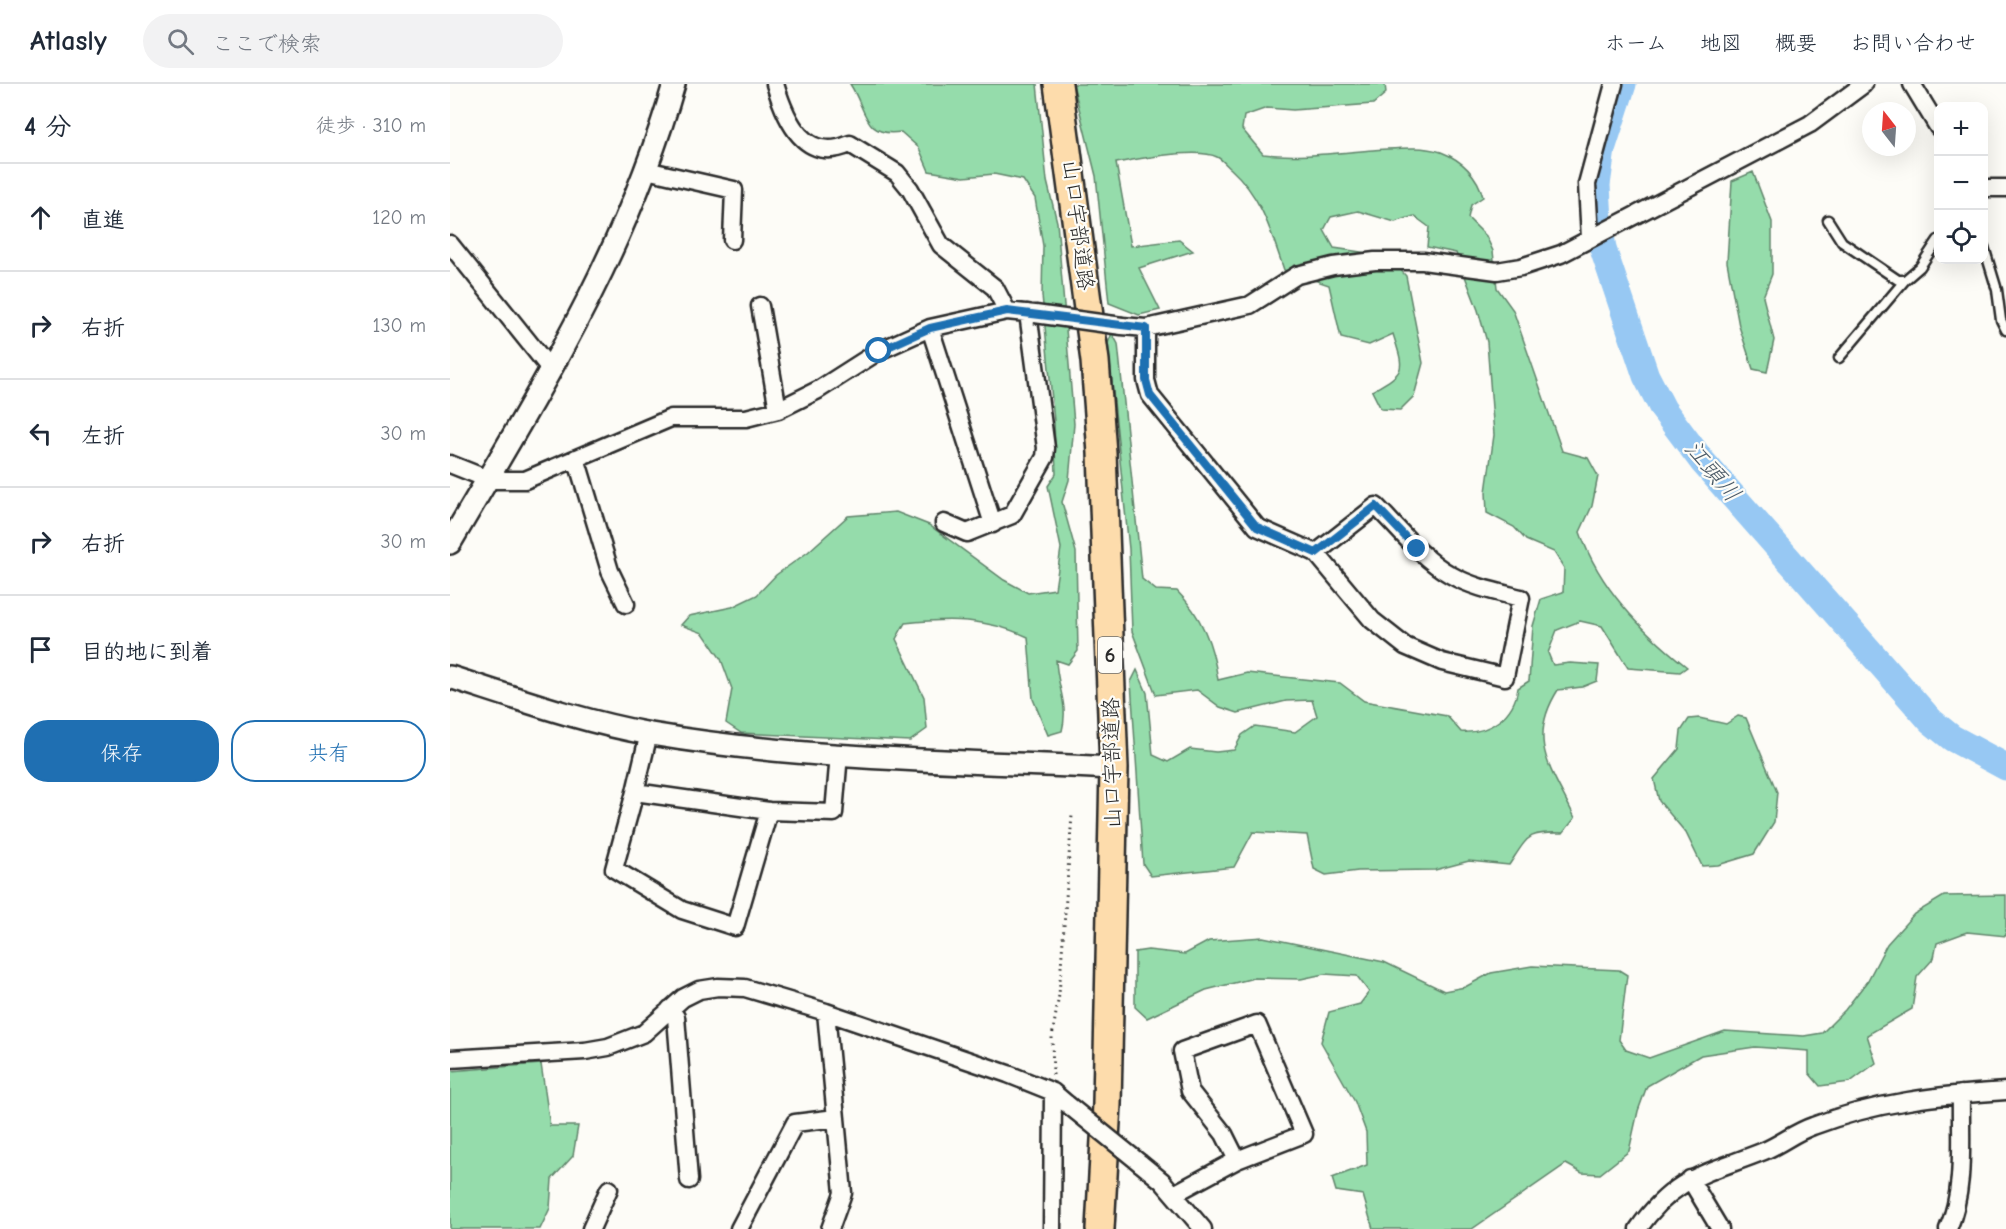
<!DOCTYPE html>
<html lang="ja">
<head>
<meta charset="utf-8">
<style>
  body { margin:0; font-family:"Comic Neue","Klee One",sans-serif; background:#f2f2f3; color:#1f2937 }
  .controls { position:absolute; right:18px; top:18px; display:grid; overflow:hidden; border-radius:12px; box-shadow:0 6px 24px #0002 }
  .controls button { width:54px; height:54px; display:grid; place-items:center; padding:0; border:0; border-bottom:2px solid #e0e1e3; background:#fff; color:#1f2937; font:30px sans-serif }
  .compass { position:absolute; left:1412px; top:18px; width:54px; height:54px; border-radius:50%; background:#fff; box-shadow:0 6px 24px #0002; rotate:343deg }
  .stop { position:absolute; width:18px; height:18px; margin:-14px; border:4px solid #1f6fb2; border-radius:50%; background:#fff }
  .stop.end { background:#1f6fb2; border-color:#fff; box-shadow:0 2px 6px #0008 }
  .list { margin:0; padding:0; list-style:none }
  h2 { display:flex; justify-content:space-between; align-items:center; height:78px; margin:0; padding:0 24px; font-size:26px }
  h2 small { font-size:20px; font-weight:400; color:#747a83 }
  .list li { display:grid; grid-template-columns:39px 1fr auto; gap:18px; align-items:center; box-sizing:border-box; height:108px; padding:0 24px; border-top:2px solid #e0e1e3 }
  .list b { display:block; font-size:22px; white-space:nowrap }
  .list em { font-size:20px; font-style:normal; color:#747a83 }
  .actions { display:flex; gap:12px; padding:18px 24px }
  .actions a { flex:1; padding:14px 0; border:2px solid #1f6fb2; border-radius:24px; text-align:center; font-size:21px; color:#1f6fb2 }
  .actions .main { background:#1f6fb2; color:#fff }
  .icon { flex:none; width:33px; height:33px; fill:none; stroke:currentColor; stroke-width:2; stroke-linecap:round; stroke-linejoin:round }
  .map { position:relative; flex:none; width:1556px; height:1145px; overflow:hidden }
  header { display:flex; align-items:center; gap:36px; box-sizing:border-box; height:84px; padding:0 30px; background:#fff; border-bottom:2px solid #e0e1e3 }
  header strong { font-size:28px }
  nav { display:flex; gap:33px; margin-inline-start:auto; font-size:21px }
  .search { width:420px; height:54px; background:#f2f2f3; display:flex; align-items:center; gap:15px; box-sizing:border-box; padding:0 21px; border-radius:33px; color:#747a83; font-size:22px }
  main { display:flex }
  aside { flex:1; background:#fff }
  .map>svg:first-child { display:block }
  .green { fill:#95dcab; stroke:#60846b; stroke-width:1.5 }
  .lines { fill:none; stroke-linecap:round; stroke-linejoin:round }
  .river { stroke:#97c8f3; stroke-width:27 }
  .service-casing { stroke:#2b2b2b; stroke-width:13 }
  .minor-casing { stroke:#2b2b2b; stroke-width:21 }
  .tertiary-casing { stroke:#2b2b2b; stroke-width:26 }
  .primary-casing { stroke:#2b2b2b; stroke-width:32 }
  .path { stroke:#2b2b2b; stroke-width:3; stroke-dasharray:1.5 4.5; stroke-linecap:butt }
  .service { stroke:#fdfcf7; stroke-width:8 }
  .minor { stroke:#fdfcf7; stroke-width:16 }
  .tertiary { stroke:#fdfcf7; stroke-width:21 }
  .primary { stroke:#fddcac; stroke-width:27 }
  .minor-bridge-casing { stroke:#2b2b2b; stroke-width:21; stroke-linecap:butt }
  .minor-bridge { stroke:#fdfcf7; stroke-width:16 }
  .route { stroke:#1f6fb2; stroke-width:8 }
  .labels { text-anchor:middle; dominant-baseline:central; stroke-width:4.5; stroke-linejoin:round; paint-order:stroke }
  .shield { fill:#fdfcf7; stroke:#6a6a68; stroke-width:1.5 }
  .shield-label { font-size:21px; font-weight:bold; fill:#2b2b2b }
  .street-label { font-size:22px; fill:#2b2b2b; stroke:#fdfcf7 }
  .water-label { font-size:24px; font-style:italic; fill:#4b5a67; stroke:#fdfcf7 }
</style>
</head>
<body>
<header>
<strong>Atlasly</strong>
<div class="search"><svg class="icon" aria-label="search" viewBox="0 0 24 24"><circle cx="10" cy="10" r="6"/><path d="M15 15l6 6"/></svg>ここで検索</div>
<nav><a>ホーム</a><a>地図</a><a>概要</a><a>お問い合わせ</a></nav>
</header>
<main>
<aside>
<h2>4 分<small>徒歩 · 310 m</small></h2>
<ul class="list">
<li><svg class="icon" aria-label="ahead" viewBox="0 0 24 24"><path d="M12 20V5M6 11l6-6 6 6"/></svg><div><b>直進</b></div><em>120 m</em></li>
<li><svg class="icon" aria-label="right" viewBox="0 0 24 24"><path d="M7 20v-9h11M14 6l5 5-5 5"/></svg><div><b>右折</b></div><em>130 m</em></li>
<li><svg class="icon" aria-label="left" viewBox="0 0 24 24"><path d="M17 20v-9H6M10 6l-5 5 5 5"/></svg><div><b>左折</b></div><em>30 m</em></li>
<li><svg class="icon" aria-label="right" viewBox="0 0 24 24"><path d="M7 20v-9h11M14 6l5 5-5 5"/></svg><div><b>右折</b></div><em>30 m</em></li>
<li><svg class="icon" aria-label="arrive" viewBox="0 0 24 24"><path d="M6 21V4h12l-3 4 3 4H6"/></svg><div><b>目的地に到着</b></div></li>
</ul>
<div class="actions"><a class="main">保存</a><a>共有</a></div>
</aside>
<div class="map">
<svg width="1556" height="1145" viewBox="0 0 1556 1145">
  <rect width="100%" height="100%" fill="#fdfcf7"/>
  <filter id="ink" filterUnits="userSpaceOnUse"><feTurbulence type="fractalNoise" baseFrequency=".0167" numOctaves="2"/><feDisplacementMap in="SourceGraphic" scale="12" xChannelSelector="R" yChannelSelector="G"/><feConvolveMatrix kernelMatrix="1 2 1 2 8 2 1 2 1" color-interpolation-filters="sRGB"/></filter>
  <g filter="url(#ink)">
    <path class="green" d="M400,0H587L597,97L607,138L624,340L619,396L612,418L626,468L628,567L618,580L606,576C607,603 619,620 612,647L598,651L583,615L578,553C536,534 500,534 455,539L446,555L474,613L477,645L460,657L291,649L276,639L282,605L271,575L253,549L231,541L239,532L282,523L307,511L326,491L358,468L398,432L446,428L479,441L554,496L578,509L605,505L611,464L598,402L606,390L604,337L592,211L593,162L585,114L573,96L544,90L514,93L479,87L469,64L451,48C413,54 417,26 400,0Z
      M623,0H935L936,9L923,20L843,26L817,24L794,32L792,45L813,70C850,74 886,69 923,66C945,65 970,61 991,68C1012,76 1028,92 1033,113L1021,121L1018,134L1036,152L1043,167L1047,204L1063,226L1112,367L1138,374L1148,392L1142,422L1130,448C1149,504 1192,547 1237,583L1230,588L1178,584L1152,542L1130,537L1107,546L1098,569L1103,581L1120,579L1149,581L1147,597L1132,603L1108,606C1075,658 1103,687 1125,734L1113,749C1077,748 1079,751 1059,781L1019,777L985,786L908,787L876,791L864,785L857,751L803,748L784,783L701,792L693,780L681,598L687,586L697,609L703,671L718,678L740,665L766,668L784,666L792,651L805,642L845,648L867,632L862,616L836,617L788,629L770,623L747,606L706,611L682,547L679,465L658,259L662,249L668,260L692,495L706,506L727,507C752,532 763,561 768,596L797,589L890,599L914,617L997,632L1011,648C1039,650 1064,632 1068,604L1079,597L1083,542L1091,515L1113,508L1114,484L1104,468L1076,456L1064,443L1037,429L1036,408L1044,351L1037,258L1028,226L1006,169L977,163L979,143L964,132L945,138L908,127L881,133L874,146L884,164L938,172L956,192L973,279L964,312L950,326L931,325L922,307C956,287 955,288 943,250L919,261L891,254L879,201L834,186C821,148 812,113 781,85C777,82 772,75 767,73C748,63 687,75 666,79L681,162L729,156L743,167L689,184L710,226L689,231L659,219L646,92Z
      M1303,88L1322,138V190L1313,213L1324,256L1317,288L1303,285L1289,242L1277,178L1282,97Z
      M1288,632L1296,634L1327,708L1324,738L1304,770L1268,781L1252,782L1236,749L1209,717L1204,695L1229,665L1231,647L1239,635L1249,634L1276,640Z
      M1556,811V852L1517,848L1487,859L1484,874L1467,893L1462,925L1417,951L1426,979L1400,998L1370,1002L1359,989V967L1305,963L1251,971L1197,1002L1188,1027L1179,1067L1150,1090L1132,1089L1116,1080L1022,1145H923L913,1111L886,1107L882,1094L917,1081L916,1048L905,1018L871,958L879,928L910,920L919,908L907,892L874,890L851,895L804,894L756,906L697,934L685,923V868L698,866L735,870L759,857L813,853L934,878L994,907L1015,903L1041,889L1082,882L1169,886L1177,891L1169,956L1176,966L1199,974L1275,947L1354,952L1372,949L1395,926L1418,896L1437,860L1464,830L1494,812Z
      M91,980L100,1042H128L123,1072L102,1095L100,1124L90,1145H0V987Z"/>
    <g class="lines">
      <path class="river" d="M1173,0L1152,65L1147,101L1149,137L1153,165L1196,292L1213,325L1252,377L1481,637L1502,654L1556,683"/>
      <defs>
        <path id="service" d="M1378,136L1392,158L1448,196H1455L1470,183L1488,156
          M1534,163L1547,206L1551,236L1556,246
          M1389,274L1455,196"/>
        <path id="minor" d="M325,0C336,37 355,80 400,60L447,89L460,105L491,161L545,204L557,227
          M1462,0L1488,43
          M196,86L284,106L282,156
          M1534,104H1556
          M1140,154L1137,100L1164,0
          M0,160L101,286
          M310,222L328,326
          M672,242L696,244L800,221L847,191L883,182L925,177H973L1047,187L1071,183L1111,170L1360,40L1414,0
          M480,244L543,440
          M696,244V296L700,311L807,443L866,469L922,536L955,562L992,578L1055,593L1071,514C1047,508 1022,503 1001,491C972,475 949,445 926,422L866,469
          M126,374L160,487L176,520
          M0,380L40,396H75L221,334H296L328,326L368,306L429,267L480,244L557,227L585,230
          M494,439L517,449L562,431L595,373L596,364L578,229
          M199,649L185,708L319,727L384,729L389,670
          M185,708L164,785L232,826L285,843L319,727
          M220,925L226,933L239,1096
          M376,928L393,1109L380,1145
          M0,975L135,967L158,963L194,949L233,914L249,906L268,903L295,904L376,928L558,990L603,1008L617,1020
          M690,1079L712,1097L753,1145
          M1240,1095L1270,1145
          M724,1110L787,1076L854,1050L807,940L732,967L740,1007L774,1050L787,1076
          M141,1145L159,1105
          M289,1145L345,1039L386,1034
          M602,1145L603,1008
          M1188,1145C1226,1091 1257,1090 1314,1067C1331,1060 1345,1048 1363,1042C1426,1018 1489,1011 1556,1007
          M1498,1145C1516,1104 1510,1054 1511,1010"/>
        <path id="tertiary" d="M0,459C88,309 176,169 224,0
          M0,593C66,614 133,638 201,650C354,676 510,677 664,684"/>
        <path id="primary" d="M608,0L645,277L652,369L664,684L657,1020L650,1145"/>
      </defs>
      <use href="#service" class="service-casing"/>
      <use href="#minor" class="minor-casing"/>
      <use href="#tertiary" class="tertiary-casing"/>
      <use href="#primary" class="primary-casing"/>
      <path class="path" d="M603,991L602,953L609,911L622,731"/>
      <use href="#service" class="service"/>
      <use href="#minor" class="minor"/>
      <use href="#tertiary" class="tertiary"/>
      <use href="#primary" class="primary"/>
      <defs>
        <path id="minor-bridge" d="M585,230L672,242
          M617,1020L690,1079"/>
      </defs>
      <use href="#minor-bridge" class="minor-bridge-casing"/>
      <use href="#minor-bridge" class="minor-bridge"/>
    </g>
  </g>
  <g class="lines" filter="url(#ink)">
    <path class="route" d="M429,267L480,244L557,227L696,244V296L700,311L807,443L866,469L926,422L967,465"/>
  </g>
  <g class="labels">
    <rect class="shield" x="648" y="553" width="24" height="36" rx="4.5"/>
    <g class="shield-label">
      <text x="660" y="571">6</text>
    </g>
    <g class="street-label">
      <text transform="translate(628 141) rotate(83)">山口宇部道路</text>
      <text transform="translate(662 679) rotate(-91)">山口宇部道路</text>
    </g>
    <g class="water-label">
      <text transform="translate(1263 387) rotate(50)">江頭川</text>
    </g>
  </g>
</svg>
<div class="controls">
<button>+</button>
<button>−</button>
<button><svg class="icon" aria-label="locate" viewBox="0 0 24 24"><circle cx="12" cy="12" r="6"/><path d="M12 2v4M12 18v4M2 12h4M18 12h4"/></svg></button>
</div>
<svg class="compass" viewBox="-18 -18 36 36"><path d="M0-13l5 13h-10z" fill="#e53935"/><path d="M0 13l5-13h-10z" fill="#747a83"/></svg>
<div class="stop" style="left:429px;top:267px"></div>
<div class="stop end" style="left:967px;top:465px"></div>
</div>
</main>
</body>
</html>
